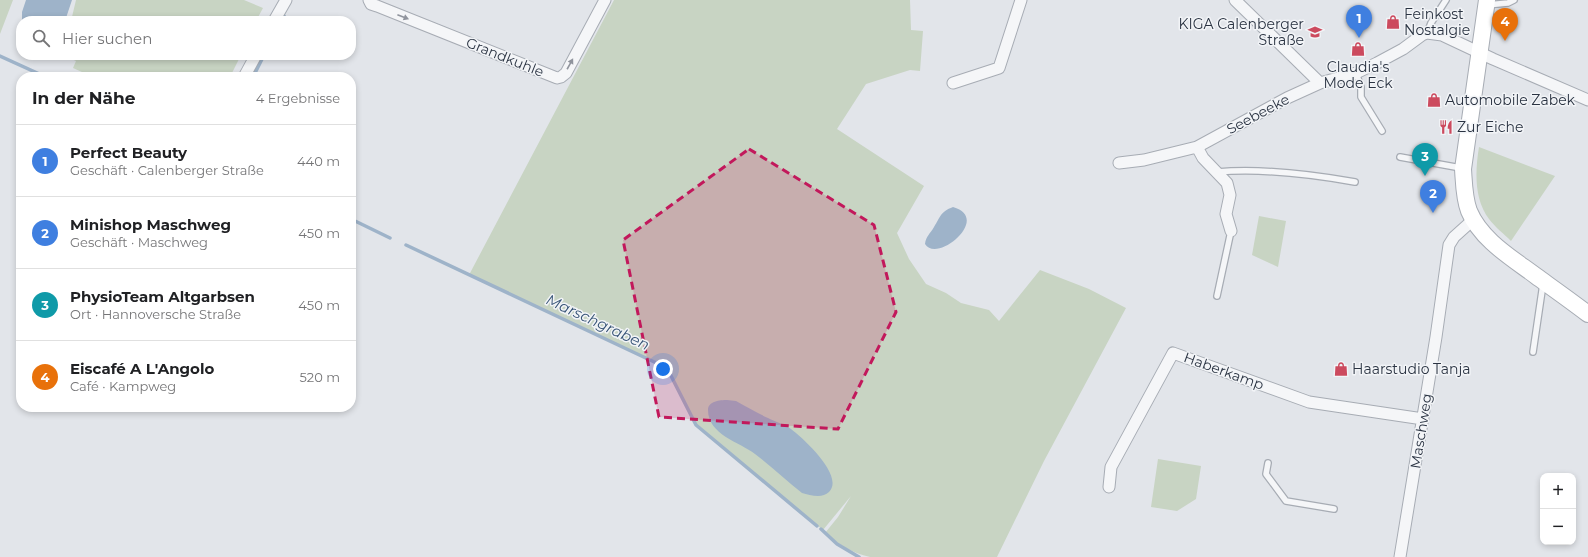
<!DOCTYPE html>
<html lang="de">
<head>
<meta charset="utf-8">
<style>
  body { margin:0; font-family:Montserrat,sans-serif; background:#f2f2f2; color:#202124 }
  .controls { position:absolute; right:12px; bottom:12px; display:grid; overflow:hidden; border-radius:8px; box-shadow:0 2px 6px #0003 }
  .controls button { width:36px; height:36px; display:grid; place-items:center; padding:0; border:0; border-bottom:1px solid #e0e0e0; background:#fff; color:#202124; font:20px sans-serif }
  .you { position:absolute; left:663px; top:369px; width:14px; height:14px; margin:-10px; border:3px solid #fff; border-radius:50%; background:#1a73e8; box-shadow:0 0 0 6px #1a73e833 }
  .badge { display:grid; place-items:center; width:26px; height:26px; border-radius:50%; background:#0b8043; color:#fff; font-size:13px; font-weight:700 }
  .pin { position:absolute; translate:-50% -33px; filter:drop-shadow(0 1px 2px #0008) }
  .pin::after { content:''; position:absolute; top:21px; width:14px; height:12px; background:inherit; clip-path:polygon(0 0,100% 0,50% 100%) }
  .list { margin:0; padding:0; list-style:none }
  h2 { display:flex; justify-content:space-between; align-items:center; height:52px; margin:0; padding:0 16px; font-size:17px }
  h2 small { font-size:13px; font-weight:400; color:#757577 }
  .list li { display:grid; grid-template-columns:26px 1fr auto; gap:12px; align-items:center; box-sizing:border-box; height:72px; padding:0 16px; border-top:1px solid #e0e0e0 }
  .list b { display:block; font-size:15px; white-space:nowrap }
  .list p { margin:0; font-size:13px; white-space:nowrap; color:#757577 }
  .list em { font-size:13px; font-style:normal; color:#757577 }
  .icon { flex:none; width:22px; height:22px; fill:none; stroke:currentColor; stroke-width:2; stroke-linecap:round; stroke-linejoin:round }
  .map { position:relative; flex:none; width:1588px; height:557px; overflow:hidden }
  .search { position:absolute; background:#fff; box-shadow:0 2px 6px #0003; left:16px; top:16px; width:340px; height:44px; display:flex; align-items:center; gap:10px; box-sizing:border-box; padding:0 14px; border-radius:16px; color:#757577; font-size:15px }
  .panel { position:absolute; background:#fff; box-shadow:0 2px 6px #0003; left:16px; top:72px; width:340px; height:340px; border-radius:16px }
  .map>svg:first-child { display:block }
  .green { fill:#c8d4c3 }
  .water { fill:#9eb3c9 }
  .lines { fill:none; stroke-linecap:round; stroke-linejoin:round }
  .stream { stroke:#9eb3c9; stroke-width:3.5 }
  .service-casing { stroke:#a7acb4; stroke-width:8 }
  .minor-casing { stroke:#a7acb4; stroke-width:13 }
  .secondary-casing { stroke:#a7acb4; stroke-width:18 }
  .service { stroke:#f5f6f8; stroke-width:5.5 }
  .minor { stroke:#f5f6f8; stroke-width:11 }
  .secondary { stroke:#fff; stroke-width:16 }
  .oneway { fill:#90949d }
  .marked { fill:#c2185b; fill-opacity:0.2; stroke:#c2185b; stroke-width:3; stroke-dasharray:8 5; stroke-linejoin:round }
  .labels { text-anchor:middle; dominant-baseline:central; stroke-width:3; stroke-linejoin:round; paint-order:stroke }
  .poi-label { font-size:14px; fill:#2a3342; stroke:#f2f4f7; text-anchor:start }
  .street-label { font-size:14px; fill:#2a3342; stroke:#f2f4f7 }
  .water-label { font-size:15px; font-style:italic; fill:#355275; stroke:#f2f4f7 }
</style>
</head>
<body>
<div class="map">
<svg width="1588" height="557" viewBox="0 0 1588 557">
  <rect width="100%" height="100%" fill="#e2e5ea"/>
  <path class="green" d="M0,0H13L0,34Z
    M76,0H244L263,8L256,21H71Z
    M614,0H910L911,30L923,31L920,71L910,70L866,84L837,129L924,186L897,233L909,259L926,284L946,293L961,303L989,310L999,321L1040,270L1089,289L1126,308L1044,461L997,557H870C852,553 839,545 825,533L838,517L851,496L823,530L696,425L667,368L469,275Z
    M62,55H241L230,77H93L73,68L76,61Z
    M1479,147L1555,176L1511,241C1504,234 1495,227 1489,219C1474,199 1475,171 1479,147Z
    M1259,216L1286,221L1278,267L1252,255Z
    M1158,459L1201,466L1196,499L1177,511L1151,507Z"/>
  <path class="water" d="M26,0H72L65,21H22V12Z
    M953,207C992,218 937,264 925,244C926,236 930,234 934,227C941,216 940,212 953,207Z
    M727,400L736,401C747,407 757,413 768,418C776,422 784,424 791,429C803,438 845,476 829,492C822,499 810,495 802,493C786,480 771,466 755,454C740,442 708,435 708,410C708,401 720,400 727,400Z"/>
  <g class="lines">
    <path class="stream" d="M281,21L284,16
      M0,56L46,77
      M253,77L264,55
      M351,219L390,238
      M406,245L667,368L696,425L817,526
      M821,529L837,544L859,557"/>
    <defs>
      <path id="service" d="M1487,5L1508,3L1514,0
        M1427,33L1431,23L1446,0
        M1356,73L1361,87V97L1382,131
        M1400,157L1461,168
        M1217,172C1263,168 1310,174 1355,182
        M1217,296L1231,231
        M1533,352L1543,284
        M1268,463L1266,474L1286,501L1334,509"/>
      <path id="minor" d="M369,0L371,4L377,6L557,78L561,77L566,73L605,0
        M1235,0L1320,83
        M274,21L286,0
        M244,77L256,55
        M953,83L999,68L1021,0
        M1197,147L1203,158L1227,183L1230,195L1226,214L1231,231
        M1119,163L1144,160L1197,147L1287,98L1320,83L1356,73L1377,63L1403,49L1422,35L1427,33L1442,35L1493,59L1588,100
        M1109,487L1111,467L1173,353L1309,402L1423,419
        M1400,557L1436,337L1449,245L1454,237L1474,219"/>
      <path id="secondary" d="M1487,0L1463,169C1464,183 1464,198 1469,211C1481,240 1512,258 1536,276C1554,289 1571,301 1588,314"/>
    </defs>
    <use href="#service" class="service-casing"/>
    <use href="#minor" class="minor-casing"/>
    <use href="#secondary" class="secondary-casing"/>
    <use href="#service" class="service"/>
    <use href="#minor" class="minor"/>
    <use href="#secondary" class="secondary"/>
  </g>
  <defs><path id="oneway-solid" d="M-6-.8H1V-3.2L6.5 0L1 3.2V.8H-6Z"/></defs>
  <g class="oneway">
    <use href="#oneway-solid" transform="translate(403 17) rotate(21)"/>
    <use href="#oneway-solid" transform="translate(570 64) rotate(-61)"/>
  </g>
  <path class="marked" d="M749,149L874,225L896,312L838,429L659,417L623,240Z"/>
  <defs>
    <symbol id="shop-bare" viewBox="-9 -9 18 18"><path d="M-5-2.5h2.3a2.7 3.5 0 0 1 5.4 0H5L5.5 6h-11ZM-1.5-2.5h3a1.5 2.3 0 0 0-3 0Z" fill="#cc4a5e" stroke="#f2f4f7" stroke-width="2.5" paint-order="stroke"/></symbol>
    <symbol id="school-bare" viewBox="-9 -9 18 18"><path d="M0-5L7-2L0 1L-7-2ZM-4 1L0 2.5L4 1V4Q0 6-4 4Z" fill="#cc4a5e" stroke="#f2f4f7" stroke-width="2.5" paint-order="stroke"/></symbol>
    <symbol id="restaurant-bare" viewBox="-9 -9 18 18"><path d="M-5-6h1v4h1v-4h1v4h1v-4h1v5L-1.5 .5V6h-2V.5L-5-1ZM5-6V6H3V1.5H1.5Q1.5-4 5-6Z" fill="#cc4a5e" stroke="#f2f4f7" stroke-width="2.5" paint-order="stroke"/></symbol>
  </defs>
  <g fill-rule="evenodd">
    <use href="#shop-bare" x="1383" y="12" width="20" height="20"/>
    <use href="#school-bare" x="1305" y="22" width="20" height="20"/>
    <use href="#shop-bare" x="1348" y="39" width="20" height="20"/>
    <use href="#shop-bare" x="1424" y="90" width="20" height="20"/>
    <use href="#restaurant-bare" x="1436" y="117" width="20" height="20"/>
    <use href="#shop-bare" x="1331" y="359" width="20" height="20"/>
  </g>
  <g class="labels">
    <g class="poi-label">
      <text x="1404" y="14">Feinkost<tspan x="1404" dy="16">Nostalgie</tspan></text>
      <text x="1304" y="24" text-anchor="end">KIGA Calenberger<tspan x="1304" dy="16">Straße</tspan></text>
      <text x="1358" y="67" text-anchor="middle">Claudia's<tspan x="1358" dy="16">Mode Eck</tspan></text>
      <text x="1445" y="100">Automobile Zabek</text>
      <text x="1457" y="127">Zur Eiche</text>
      <text x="1352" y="369">Haarstudio Tanja</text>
    </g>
    <g class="street-label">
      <text transform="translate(505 57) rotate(22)">Grandkuhle</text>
      <text transform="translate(1258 114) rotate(-28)">Seebeeke</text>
      <text transform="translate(1224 371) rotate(20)">Haberkamp</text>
      <text transform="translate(1421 431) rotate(-81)">Maschweg</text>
    </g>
    <g class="water-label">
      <text transform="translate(598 322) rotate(25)">Marschgraben</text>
    </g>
  </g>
</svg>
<div class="controls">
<button>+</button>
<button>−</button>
</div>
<div class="you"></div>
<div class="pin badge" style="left:1359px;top:38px;background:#3f7fe0">1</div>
<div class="pin badge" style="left:1433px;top:213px;background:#3f7fe0">2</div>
<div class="pin badge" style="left:1425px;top:176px;background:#0f9aa8">3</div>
<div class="pin badge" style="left:1505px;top:41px;background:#e8710a">4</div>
<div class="search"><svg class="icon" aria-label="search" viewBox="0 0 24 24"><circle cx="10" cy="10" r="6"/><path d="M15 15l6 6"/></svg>Hier suchen</div>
<section class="panel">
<h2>In der Nähe<small>4 Ergebnisse</small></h2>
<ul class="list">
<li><span class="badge" style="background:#3f7fe0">1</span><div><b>Perfect Beauty</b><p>Geschäft · Calenberger Straße</p></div><em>440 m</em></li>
<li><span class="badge" style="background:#3f7fe0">2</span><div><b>Minishop Maschweg</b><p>Geschäft · Maschweg</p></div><em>450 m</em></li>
<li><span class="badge" style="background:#0f9aa8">3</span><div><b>PhysioTeam Altgarbsen</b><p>Ort · Hannoversche Straße</p></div><em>450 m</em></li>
<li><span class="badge" style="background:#e8710a">4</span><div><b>Eiscafé A L'Angolo</b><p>Café · Kampweg</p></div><em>520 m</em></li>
</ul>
</section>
</div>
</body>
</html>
